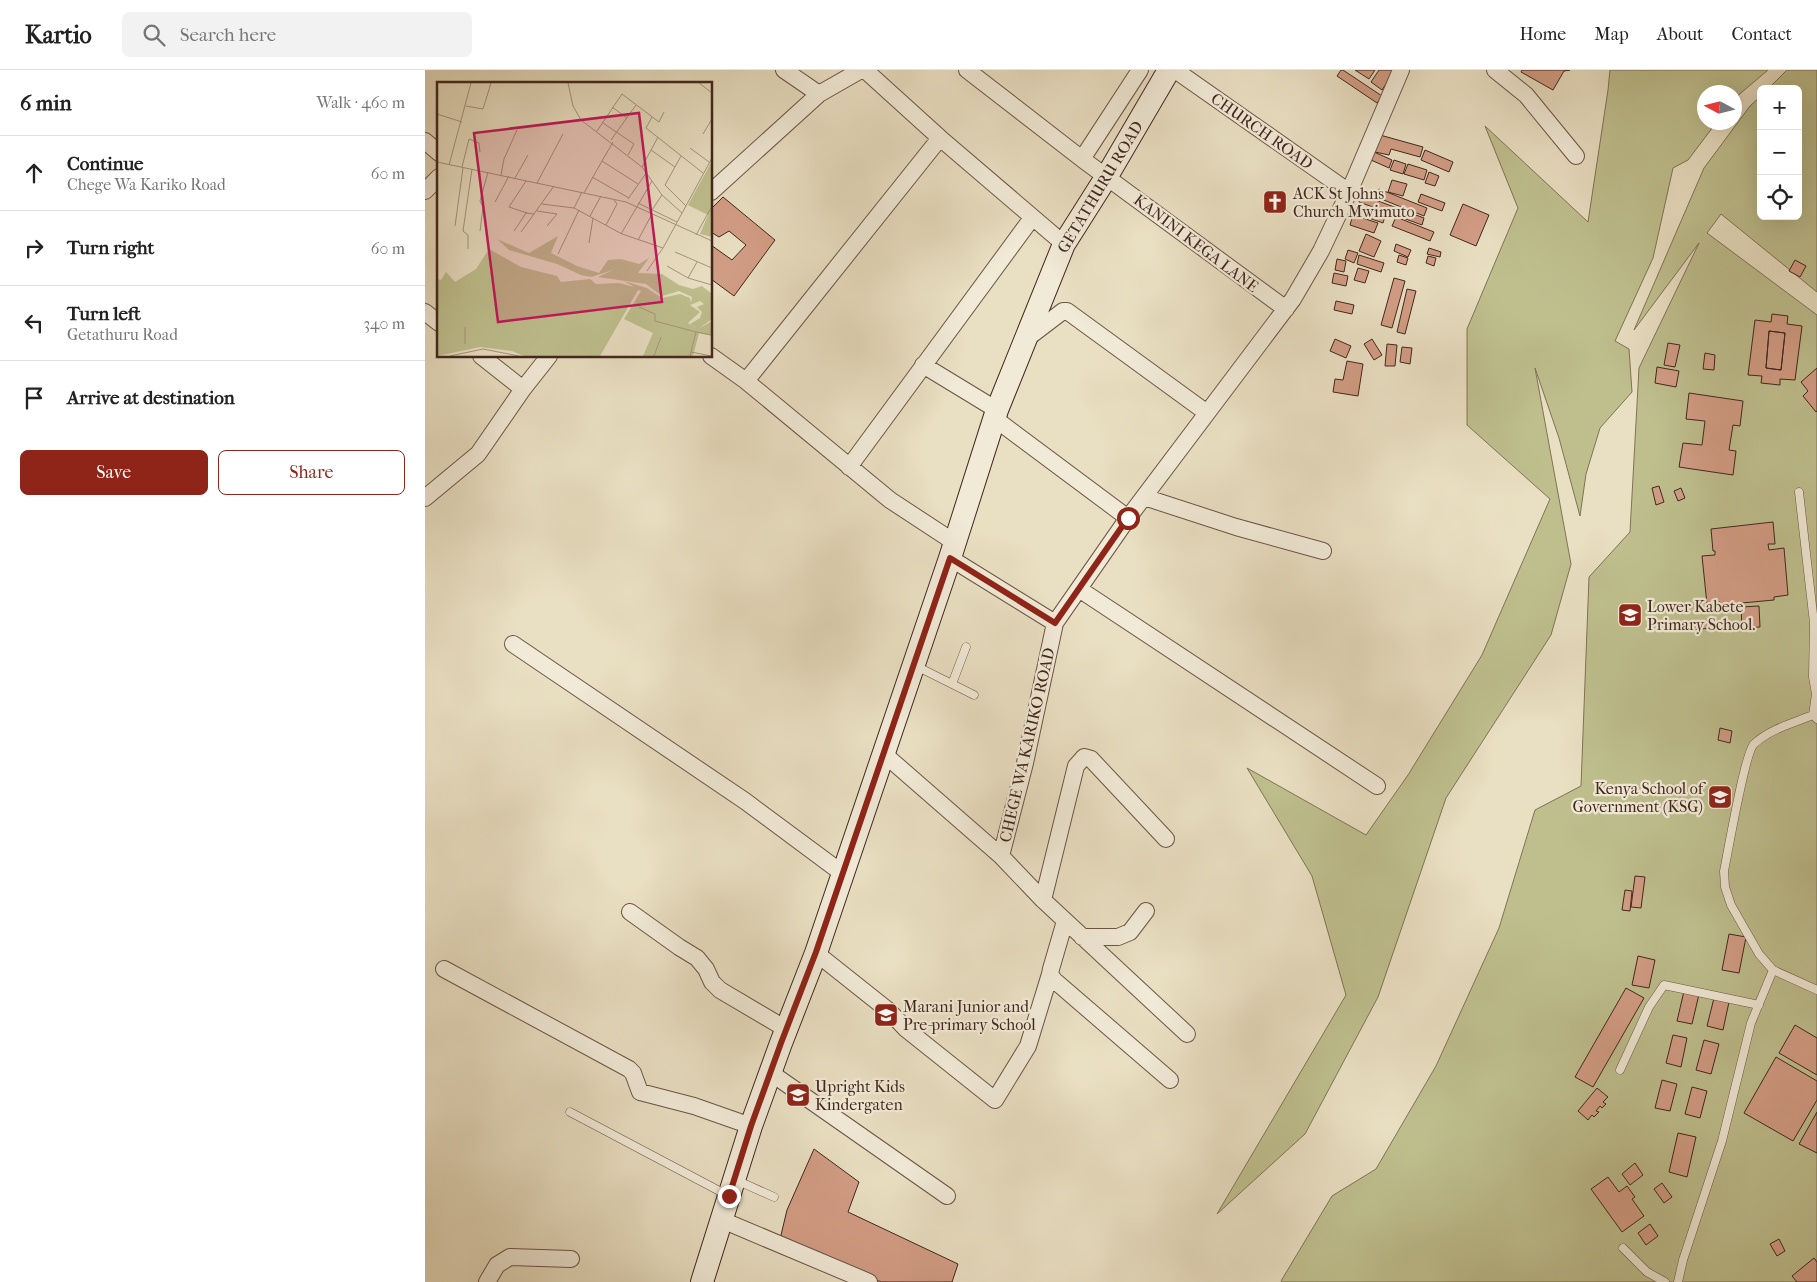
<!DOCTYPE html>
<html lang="en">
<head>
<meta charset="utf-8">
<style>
  body { margin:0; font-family:"IM FELL French Canon",serif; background:#f2f2f2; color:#222 }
  .controls { position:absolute; right:15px; top:15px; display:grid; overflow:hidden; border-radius:8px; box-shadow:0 5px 20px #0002 }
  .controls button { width:45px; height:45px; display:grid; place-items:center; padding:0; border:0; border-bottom:1px solid #e0e0e0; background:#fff; color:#222; font:25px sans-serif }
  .compass { position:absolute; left:1272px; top:15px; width:45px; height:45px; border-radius:50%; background:#fff; box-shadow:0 5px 20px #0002; rotate:277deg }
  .stop { position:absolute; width:15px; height:15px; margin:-11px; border:4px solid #8f2418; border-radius:50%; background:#fff }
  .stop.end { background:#8f2418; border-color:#fff; box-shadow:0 1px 5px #0008 }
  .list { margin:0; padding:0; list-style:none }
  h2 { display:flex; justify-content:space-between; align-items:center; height:65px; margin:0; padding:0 20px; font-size:21px }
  h2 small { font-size:16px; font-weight:400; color:#767676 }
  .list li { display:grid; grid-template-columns:32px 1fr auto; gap:15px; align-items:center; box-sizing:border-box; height:75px; padding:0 20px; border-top:1px solid #e0e0e0 }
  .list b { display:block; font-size:19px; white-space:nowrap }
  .list p { margin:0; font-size:16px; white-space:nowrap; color:#767676 }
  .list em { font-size:16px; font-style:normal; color:#767676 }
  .actions { display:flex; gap:10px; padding:15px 20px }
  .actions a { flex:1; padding:11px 0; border:1px solid #8f2418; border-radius:8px; text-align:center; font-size:18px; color:#8f2418 }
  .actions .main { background:#8f2418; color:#fff }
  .icon { flex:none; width:28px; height:28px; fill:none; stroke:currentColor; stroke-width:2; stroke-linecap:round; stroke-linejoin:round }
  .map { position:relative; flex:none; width:1392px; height:1212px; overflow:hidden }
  header { display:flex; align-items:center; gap:30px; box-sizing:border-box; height:70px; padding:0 25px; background:#fff; border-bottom:1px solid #e0e0e0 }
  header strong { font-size:24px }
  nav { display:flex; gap:28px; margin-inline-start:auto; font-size:18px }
  .search { width:350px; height:45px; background:#f2f2f2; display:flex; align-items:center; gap:12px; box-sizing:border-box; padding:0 18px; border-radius:8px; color:#767676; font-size:19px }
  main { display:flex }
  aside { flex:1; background:#fff }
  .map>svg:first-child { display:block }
  .green { fill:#bfbf8e; stroke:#807356 }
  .building { fill:#d29d85; stroke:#42271d; fill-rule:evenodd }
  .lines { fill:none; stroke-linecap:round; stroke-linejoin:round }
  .service-casing { stroke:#6c5546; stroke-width:9 }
  .minor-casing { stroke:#6c5546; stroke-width:18 }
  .secondary-casing { stroke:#42271d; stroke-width:24 }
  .service { stroke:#f1ead7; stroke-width:8 }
  .minor { stroke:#f1ead7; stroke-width:16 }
  .secondary { stroke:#f1ead7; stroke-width:22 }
  .route { stroke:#8f2418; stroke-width:6 }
  .labels { text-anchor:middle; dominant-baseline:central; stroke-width:4.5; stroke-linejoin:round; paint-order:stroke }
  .street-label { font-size:16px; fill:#42271d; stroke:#f1ead7 }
  .poi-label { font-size:16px; fill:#42271d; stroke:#f1ead7; text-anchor:start }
  .inset-road { fill:none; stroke:#a69580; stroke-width:1 }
  .view { fill:#c2185b; fill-opacity:0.15; stroke:#c2185b; stroke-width:2.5 }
  .inset-edge { fill:none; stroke:#42271d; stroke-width:2.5 }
</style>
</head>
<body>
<header>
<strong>Kartio</strong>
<div class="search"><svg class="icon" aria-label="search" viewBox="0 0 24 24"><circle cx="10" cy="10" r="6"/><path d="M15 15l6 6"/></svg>Search here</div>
<nav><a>Home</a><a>Map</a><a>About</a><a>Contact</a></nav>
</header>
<main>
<aside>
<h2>6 min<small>Walk · 460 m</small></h2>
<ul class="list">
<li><svg class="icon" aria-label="ahead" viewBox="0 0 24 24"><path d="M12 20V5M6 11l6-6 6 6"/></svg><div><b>Continue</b><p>Chege Wa Kariko Road</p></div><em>60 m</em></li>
<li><svg class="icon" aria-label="right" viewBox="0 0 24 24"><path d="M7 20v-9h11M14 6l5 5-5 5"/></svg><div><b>Turn right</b></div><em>60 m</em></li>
<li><svg class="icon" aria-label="left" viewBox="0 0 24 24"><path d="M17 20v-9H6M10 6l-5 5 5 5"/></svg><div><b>Turn left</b><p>Getathuru Road</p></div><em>340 m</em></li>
<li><svg class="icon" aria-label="arrive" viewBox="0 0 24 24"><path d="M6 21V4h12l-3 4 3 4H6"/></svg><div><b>Arrive at destination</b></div></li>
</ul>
<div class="actions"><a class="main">Save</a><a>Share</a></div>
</aside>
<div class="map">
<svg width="1392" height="1212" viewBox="0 0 1392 1212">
  <rect width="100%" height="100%" fill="#e9dfc2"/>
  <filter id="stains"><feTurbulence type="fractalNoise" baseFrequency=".004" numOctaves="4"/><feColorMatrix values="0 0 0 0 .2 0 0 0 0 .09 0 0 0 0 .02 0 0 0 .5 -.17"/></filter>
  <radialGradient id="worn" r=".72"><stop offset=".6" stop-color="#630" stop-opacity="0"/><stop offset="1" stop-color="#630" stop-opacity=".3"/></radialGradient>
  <path class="green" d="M1185,0H1343L1310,28V22H1280V52L1291,53L1263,90L1248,98L1228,188L1190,271L1204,279L1207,322L1175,358L1161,404L1155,446L1134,368L1110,298L1146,494L1126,565L1021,728L953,927L880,1064L792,1144L921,925L887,806L822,698L941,765L983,705L1057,585L1125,429L1042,355V259L1093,138L1060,56L1163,152L1183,20Z
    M1362,0H1392V222L1296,144L1282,163L1392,245V1212H858L856,1211L907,1126L951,1099L1011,996L1074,858L1110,740L1156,716L1164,507L1205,462L1214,298L1274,173L1209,260L1279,98L1325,36L1336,26V146H1373V19H1343Z"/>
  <path class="building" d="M916,0H918L957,26L952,33L912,6Z
    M930,0H950L944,9Z
    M954,0H970L957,20L946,12Z
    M1097,0H1145L1139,1L1128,20L1096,2Z
    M955,65L998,77L995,87L966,79L964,85L950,82Z
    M1000,80L1028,92L1024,102L996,90Z
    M949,82L967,90L964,98L946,90Z
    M969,90L981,94L978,104L965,100Z
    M983,94L1002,100L999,110L979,104Z
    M1004,102L1014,106L1010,116L1000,113Z
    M967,110L982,114L978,126L963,122Z
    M954,119L1002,138L999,146L951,127Z
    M996,124L1020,133L1017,141L993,132Z
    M937,125L999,148L997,155L934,132Z
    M298,127L350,170L309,226L286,209V175L307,190L321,175L304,161L294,167L286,162V139Z
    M1038,134L1064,145L1051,176L1025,165Z
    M941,137L961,143L958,153L938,146Z
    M928,145L953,153L949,163L925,155Z
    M971,147L1009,162L1005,171L967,156Z
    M941,164L956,171L949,187L934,181Z
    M971,174L986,180L983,187L969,181Z
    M1004,178L1016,182L1015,187L1002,184Z
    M923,180L933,183L929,193L920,189Z
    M934,185L959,193L956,202L932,194Z
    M974,185L983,188L981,195L972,192Z
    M1003,186L1011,188L1009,196L1001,193Z
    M912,189L921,191L919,202L910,200Z
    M1370,190L1381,196L1375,207L1364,201Z
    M933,198L944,201L940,213L929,210Z
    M909,203L923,206L921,216L907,213Z
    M969,208L980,211L967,258L956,255Z
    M982,219L991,221L980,264L972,262Z
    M911,231L929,235L927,244L909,240Z
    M1347,244L1363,246L1362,254L1377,256L1370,310L1355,309V315L1336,313L1337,306L1323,305L1330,250L1346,252ZM1344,261L1360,263L1356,300L1341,298Z
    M1344,261L1360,263L1356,300L1341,298Z
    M910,269L926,276L921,288L905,281Z
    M947,269L957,285L949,290L939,274Z
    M1243,273L1255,275L1250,297L1239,295Z
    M962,274L972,275L970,296H960Z
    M977,277L987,278L985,294L975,292Z
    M1280,283L1290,285L1289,300L1278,299Z
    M922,291L938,294L933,326L908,322L910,309L918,310Z
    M1232,297L1254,301L1251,317L1230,313Z
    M1392,298V341L1391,342L1378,326L1383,321L1376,312Z
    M1264,323L1318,331L1315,356L1308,355L1304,380L1311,381L1308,405L1254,397L1258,373L1277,375L1280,351L1261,349Z
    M1234,416L1239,432L1231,435L1227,418Z
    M1256,418L1260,428L1253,431L1249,421Z
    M1348,452L1350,474H1343L1344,480L1359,478L1363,525L1349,527V530L1295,535V532L1282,534L1277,486L1290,485V481H1288L1286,459Z
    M1334,536L1335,557L1317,558L1316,537Z
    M1286,550L1287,558L1265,560L1264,552Z
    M1295,658L1307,661L1305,673L1293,670Z
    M1210,806L1220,807L1216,838L1206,837Z
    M1200,820L1207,821L1205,841L1197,840Z
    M1304,864L1321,867L1314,903L1297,900Z
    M1213,886L1230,890L1224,918L1207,915Z
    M1260,917L1275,920L1267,954L1252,951Z
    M1201,918L1219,928L1168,1017L1150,1007Z
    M1289,928L1304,932L1298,960L1282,956Z
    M1370,955L1392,968V1005L1354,983Z
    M1248,965L1262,968L1256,997L1241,993Z
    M1279,970L1294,974L1286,1004L1271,1000Z
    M1351,987L1392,1011V1030L1368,1071L1319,1043Z
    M1237,1010L1252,1014L1245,1041L1230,1038Z
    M1267,1017L1282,1021L1275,1048L1260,1044Z
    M1172,1018L1183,1027L1178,1032L1181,1034L1177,1038L1175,1036L1171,1041L1174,1042L1169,1047L1167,1045L1163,1050L1153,1041Z
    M1392,1042V1083L1374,1074Z
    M1253,1063L1271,1067L1262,1107L1244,1102Z
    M389,1079L434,1112L423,1142L533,1194L527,1212H456L361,1171L356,1165L362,1140Z
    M1210,1093L1218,1105L1205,1115L1197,1104Z
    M1183,1107L1194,1122L1202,1116L1210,1127L1207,1129L1219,1146L1197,1162L1166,1119Z
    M1237,1113L1247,1127L1239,1133L1229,1119Z
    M1225,1154L1233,1166L1221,1175L1213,1163Z
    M1354,1169L1360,1181L1352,1186L1345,1174Z
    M1389,1188L1392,1192V1212H1372L1367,1206Z"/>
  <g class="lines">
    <defs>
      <path id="service" d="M1374,422L1389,553L1388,607L1391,624L1388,645L1392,649
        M491,596L549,625
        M527,614L541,577
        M1388,645C1368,653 1345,659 1329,674C1320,682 1303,782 1299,801L1300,817L1306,835L1334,884L1348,900L1392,920
        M1195,1000L1224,937L1239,915L1334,935
        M145,1042L302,1125
        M311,1110L349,1127
        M1198,1178L1222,1202L1240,1212
        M1253,1212L1258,1190L1297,1071L1326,953L1348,900"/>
      <path id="minor" d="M359,0L394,24
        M440,0L515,68L639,174
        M542,0L657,89L861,239
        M750,0L924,122
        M1070,0L1101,25L1151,86
        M515,68L321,311L465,430L529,472
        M0,71L14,83
        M657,89L715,0
        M0,121L14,107
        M286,122L394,24L436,0
        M0,242L14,253
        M600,270L638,241H642L782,343
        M56,286L98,319
        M286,286L321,311
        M498,295L572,340
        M569,348L703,448
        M424,397L607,148
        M719,427L811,457L898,481
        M0,428L53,384L98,319L124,286
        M525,488L630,553
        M654,519L952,716
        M88,574L320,731L417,803
        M459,684L576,786L618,830L762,964
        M576,786L600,693L630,553L703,448L868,229L896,181L924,122L976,0
        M618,830L651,696L659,687L666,689L741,769
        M205,842L254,877L272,888L281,899L287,912L295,920L361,959
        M640,851L626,899L625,904L629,910L745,1010
        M657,867H693L705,862L721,841
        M391,883L464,941L481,959L570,1030L603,976L625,904
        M19,899L204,999L208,1003L215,1022L269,1036L326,1056
        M346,1003L522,1126
        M297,1150L444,1212
        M62,1212L72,1195L85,1187L146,1189"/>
      <path id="secondary" d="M277,1212L326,1056L356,973L391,883L525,488L572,340L639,174L682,106L744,0"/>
    </defs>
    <use href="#service" class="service-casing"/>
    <use href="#minor" class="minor-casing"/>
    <use href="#secondary" class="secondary-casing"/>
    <use href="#service" class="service"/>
    <use href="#minor" class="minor"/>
    <use href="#secondary" class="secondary"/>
  </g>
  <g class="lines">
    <path class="route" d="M304,1126L326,1056L356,973L391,882L525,488L630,553L703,448"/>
  </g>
  <defs>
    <symbol id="church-square" viewBox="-11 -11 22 22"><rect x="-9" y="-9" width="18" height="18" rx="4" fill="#8f2418" stroke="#f1ead7"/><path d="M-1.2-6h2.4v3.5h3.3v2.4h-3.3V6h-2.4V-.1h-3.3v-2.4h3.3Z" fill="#fff"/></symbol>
    <symbol id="school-square" viewBox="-11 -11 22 22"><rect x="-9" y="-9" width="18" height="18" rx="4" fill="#8f2418" stroke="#f1ead7"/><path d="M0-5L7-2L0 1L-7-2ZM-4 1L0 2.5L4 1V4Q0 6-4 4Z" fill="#fff"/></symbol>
    <symbol id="university-square" viewBox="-11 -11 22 22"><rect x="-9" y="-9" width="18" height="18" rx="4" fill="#8f2418" stroke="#f1ead7"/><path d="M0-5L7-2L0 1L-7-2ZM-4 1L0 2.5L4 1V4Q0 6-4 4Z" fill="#fff"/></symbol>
  </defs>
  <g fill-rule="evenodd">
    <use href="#church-square" x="836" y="118" width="28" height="28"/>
    <use href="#school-square" x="1191" y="531" width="28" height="28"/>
    <use href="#university-square" x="1281" y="713" width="28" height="28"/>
    <use href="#school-square" x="447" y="931" width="28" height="28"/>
    <use href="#school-square" x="359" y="1011" width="28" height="28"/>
  </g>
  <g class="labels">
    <g class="street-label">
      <text transform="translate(837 61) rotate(35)">CHURCH ROAD</text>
      <text transform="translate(675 117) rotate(-59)">GETATHURU ROAD</text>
      <text transform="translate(771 173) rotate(37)">KANINI KEGA LANE</text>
      <text transform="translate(602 675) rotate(-77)">CHEGE WA KARIKO ROAD</text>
    </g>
    <g class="poi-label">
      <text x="868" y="123">ACK St Johns<tspan x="868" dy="18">Church Mwimuto</tspan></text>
      <text x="1222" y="536">Lower Kabete<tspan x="1222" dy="18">Primary School.</tspan></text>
      <text x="1278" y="718" text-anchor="end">Kenya School of<tspan x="1278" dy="18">Government (KSG)</tspan></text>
      <text x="478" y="936">Marani Junior and<tspan x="478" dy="18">Pre-primary School</tspan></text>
      <text x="390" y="1016">Upright Kids<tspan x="390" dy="18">Kindergaten</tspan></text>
    </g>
  </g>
  <g transform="translate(12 12)">
    <rect width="275" height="275" fill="#e9dfc2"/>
    <path d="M275,79V155L263,152L271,133L251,123ZM121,154L114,171L140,184L162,191L171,178L184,177L202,182L212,176L201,191L225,192L242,203L256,207L265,204L275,212V237L261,247L275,239V254L262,251L256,274H206L216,251L187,237L204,209L201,208L163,274H86L75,269L43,265L0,274V197L4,198L9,190L18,200L39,187L52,167L84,185L120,194L124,200L153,197L159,202L182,201L197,205L187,199L210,206L225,216L243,212L253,216L254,221L255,215L242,209L225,214L209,202L161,195L176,188L154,195L144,193L120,182L72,168L60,157L92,171ZM263,219L267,222L260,225L265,230L263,236L253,242L260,247L251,241L263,230L253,223Z" fill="#bfbf8e" fill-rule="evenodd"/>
    <path class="inset-road" d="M131,1L136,24L144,38L205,85L225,113L245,131M262,1L275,11M29,24L46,27L54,1M175,25L190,36M0,32L25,40M215,35L209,46L266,91M166,41L197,62L191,73M160,49L185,12L222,40L227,30M266,52L275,37M174,58L199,23M253,66L272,80M214,68L238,85M244,74L228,103L249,124M165,79L176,60M0,80L189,120L275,159M12,83L34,1M25,85L32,57L42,61L43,70M205,85L221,55M64,93L67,77L80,48M155,95L192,116M78,96L91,73M89,99L72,125L90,131M100,101L126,52M147,111L165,79L201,102M191,117L210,90M58,120L72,94M201,121L240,140M105,122L137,126L185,152L226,166M137,126L145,110M215,128L225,113M100,129L120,132L110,144M153,134L164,114M169,143L180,122L177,118M18,144L26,86M43,149L46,125L43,119L51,90M77,149L89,131L97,132M84,150L117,104M184,152L215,99M259,153L275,124M201,158L215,132M152,161L156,136M31,167V153L26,149L35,87M238,170L275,186M121,172L142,128M230,184L251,196L275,203M210,189L226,166L275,76M251,196L260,180M202,225L218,232V239L259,250L253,274M28,245V262M259,250L275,253M254,270L274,274M13,274L46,267L82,274M217,274L224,255"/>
    <path class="view" d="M202,31L225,220L61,240L37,51Z"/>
    <rect width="275" height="275" class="inset-edge"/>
  </g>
  <rect width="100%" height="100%" filter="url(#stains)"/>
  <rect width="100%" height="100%" fill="url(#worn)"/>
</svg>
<div class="controls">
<button>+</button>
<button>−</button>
<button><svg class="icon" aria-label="locate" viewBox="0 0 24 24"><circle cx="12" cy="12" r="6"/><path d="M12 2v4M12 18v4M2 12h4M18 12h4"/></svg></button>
</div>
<svg class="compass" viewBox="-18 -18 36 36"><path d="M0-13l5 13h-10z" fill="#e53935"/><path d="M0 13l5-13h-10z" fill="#767676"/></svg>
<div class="stop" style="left:703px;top:448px"></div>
<div class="stop end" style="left:304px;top:1126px"></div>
</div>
</main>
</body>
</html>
